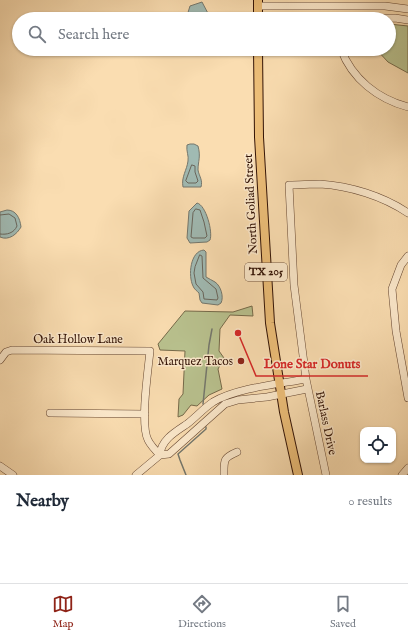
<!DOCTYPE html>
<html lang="en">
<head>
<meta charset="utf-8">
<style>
  body { margin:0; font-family:"IM FELL English",serif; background:#f6f6f7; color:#1f2937 }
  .controls { position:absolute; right:12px; bottom:12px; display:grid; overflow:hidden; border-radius:8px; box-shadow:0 1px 3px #0004 }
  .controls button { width:36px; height:36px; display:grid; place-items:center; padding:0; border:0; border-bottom:1px solid #e0e1e3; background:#fff; color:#1f2937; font:20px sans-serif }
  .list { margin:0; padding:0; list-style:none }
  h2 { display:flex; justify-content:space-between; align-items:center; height:52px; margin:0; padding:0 16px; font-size:17px }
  h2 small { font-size:13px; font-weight:400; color:#747a83 }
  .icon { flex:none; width:22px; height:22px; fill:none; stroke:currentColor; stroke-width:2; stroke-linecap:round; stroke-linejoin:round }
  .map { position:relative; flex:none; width:408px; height:475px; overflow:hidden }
  .search { position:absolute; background:#fff; box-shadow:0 1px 3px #0004; left:12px; right:12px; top:12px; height:44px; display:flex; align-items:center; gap:10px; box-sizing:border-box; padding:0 14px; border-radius:22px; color:#747a83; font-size:15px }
  .sheet { height:108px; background:#fff }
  nav { display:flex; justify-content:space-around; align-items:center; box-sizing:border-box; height:56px; border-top:1px solid #e0e1e3; background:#fff; font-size:11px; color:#747a83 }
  nav a { display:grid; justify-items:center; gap:2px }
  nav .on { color:#8f2418 }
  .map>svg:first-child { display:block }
  .green { fill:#b9c28f; stroke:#766a4a }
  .water { fill:#a0bab3; stroke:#74776d }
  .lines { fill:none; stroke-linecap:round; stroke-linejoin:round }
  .shore { stroke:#69665c; stroke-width:1 }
  .stream { stroke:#74776d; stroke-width:1.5 }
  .minor-casing { stroke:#644530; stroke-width:8 }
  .major-casing { stroke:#321205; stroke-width:10 }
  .minor { stroke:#fce9cc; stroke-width:7 }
  .major { stroke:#edbe78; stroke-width:8 }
  .poi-dot { fill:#8f2418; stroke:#fce9cc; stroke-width:1.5 }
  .labels { text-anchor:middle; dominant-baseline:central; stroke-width:3; stroke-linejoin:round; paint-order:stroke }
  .shield { fill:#fce9cc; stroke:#6f5241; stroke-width:1 }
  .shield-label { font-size:11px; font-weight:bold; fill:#321205 }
  .street-label { font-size:12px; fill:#321205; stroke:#fce9cc }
  .poi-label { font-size:12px; fill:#321205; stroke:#fce9cc; text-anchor:end }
  .leader { fill:none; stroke:#d62828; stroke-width:1.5 }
  .callout-dot { fill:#d62828; stroke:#fce9cc; stroke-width:1.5 }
  .callout-label { font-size:13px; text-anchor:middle; font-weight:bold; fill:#d62828; stroke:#fce9cc; stroke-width:3; stroke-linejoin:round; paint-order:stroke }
</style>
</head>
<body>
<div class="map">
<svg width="408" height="475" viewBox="0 0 408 475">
  <rect width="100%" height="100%" fill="#faddb1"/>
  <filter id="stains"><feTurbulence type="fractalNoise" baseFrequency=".005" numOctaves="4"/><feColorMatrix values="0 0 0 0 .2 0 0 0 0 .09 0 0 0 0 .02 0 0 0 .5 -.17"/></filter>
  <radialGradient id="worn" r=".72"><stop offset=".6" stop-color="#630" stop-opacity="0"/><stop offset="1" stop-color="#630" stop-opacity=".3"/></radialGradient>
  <path class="green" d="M389,24L408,26V73L388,62L376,49H389Z
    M252,306L253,316L230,315L220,329L219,351L224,358L218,369L222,389L209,395L197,406L191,405L183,415L178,417L179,399L183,394L185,351L160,350L158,344L185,311L233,312Z"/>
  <path class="water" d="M202,2L211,19H186L190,6Z
    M190,144H194L198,146C201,157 198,161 198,170C199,176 203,180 201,187H183C181,177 187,170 188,161C189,156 186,151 187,145Z
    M197,203C206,205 213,232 210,240L207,242L190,243L187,238L189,211Z
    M7,210C16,210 20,218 21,227C17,234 9,241 0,237V212Z
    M204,250L206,252V277C209,279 212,280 215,282C221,286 224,297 221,303L218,305L202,303L200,300L199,293C197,291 194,289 193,286C188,276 190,251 204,250Z"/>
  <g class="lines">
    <path class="shore" d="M192,165L195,166V172L198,181L196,183H188L186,181Z
      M196,209L200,210L204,222L207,236L205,238H193L191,237L193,213Z
      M0,215L9,214L15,218L17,226C14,233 7,235 0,234
      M200,255L202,256L203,278L216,289L218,298L217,300L204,299L203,292L196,284L194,273L195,267Z"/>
    <path class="stream" d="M203,404L209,345L212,329
      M186,475L180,460L178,454L206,429V427"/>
    <defs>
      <path id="minor" d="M258,6H385L408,9
        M258,19L395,18L408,20
        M341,49C352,79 378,99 408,107
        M408,256L401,265L392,289L396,331L408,398
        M0,360L6,352L12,350L150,351C148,371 140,424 148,440C151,446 156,451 160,455
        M50,413L145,414
        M160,455C161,440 175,432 187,424C196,417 204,408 213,402C236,388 279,384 306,379
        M0,466L13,475
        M136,475L160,455L169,454L225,404L238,400L267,397L307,389
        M224,475C224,460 223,458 237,452
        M326,475L306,379L294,285L289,185C299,185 310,184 320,184C350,186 383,196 408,213
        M402,475L408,468"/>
      <path id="major" d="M258,19V0
        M258,49L259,137L270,323L284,412L298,475"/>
    </defs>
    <use href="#minor" class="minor-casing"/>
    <use href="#major" class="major-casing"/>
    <use href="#minor" class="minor"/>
    <use href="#major" class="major"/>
  </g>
  <circle class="poi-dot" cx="241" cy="361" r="4"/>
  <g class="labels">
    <rect class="shield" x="245" y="263" width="42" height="18" rx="3"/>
    <g class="shield-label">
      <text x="266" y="272">TX 205</text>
    </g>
    <g class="street-label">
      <text transform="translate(251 204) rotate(-93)">North Goliad Street</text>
      <text x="78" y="339">Oak Hollow Lane</text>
      <text transform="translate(326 423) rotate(78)">Barlass Drive</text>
    </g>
    <g class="poi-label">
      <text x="233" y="361">Marquez Tacos</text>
    </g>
  </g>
  <path class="leader" d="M238 333L256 376H368"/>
  <circle class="callout-dot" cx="238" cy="333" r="4"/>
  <g class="callout-label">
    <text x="312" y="368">Lone Star Donuts</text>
  </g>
  <rect width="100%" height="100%" filter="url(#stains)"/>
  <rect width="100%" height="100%" fill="url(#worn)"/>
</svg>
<div class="controls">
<button><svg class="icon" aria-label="locate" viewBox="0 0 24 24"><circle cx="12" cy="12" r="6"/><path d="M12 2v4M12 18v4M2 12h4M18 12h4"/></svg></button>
</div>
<div class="search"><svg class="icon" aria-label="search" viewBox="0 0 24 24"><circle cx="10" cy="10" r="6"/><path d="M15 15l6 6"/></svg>Search here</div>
</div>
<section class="sheet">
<h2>Nearby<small>0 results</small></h2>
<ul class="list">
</ul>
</section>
<nav>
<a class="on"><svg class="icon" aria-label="map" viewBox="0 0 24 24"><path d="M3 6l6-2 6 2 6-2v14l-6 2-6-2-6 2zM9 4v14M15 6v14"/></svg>Map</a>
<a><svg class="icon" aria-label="directions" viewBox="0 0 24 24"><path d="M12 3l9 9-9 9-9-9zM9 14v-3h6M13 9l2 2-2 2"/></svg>Directions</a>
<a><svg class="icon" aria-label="saved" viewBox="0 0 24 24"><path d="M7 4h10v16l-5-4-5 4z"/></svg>Saved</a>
</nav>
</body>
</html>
